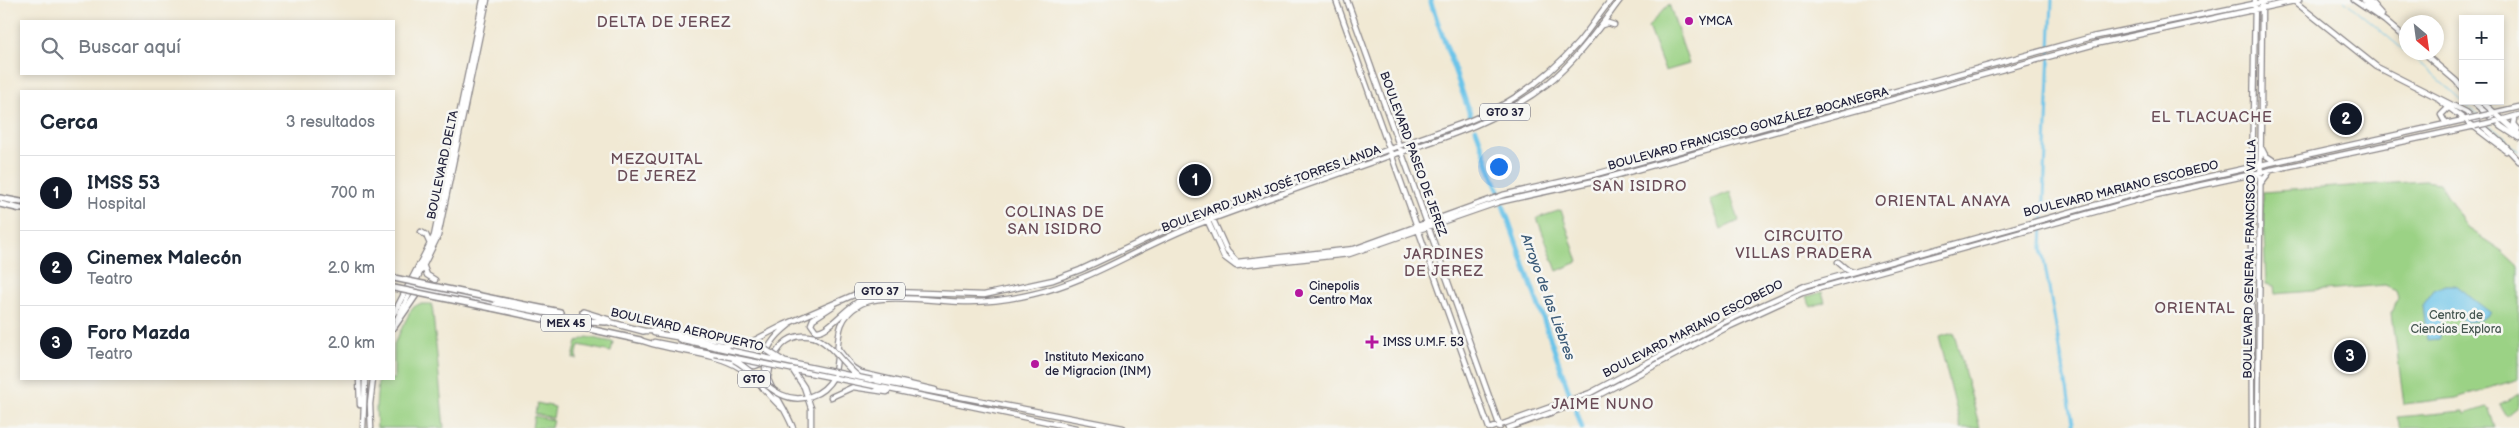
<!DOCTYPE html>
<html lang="es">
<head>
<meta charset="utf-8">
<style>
  body { margin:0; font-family:"Balsamiq Sans",sans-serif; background:#f2f2f3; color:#1f2937 }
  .controls { position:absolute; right:15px; top:15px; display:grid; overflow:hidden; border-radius:0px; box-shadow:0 2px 8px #0003 }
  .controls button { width:45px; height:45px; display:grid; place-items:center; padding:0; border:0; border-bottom:1px solid #e0e1e3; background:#fff; color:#1f2937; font:25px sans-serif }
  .compass { position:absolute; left:2399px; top:15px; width:45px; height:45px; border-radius:50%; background:#fff; box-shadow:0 2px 8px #0003; rotate:151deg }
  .you { position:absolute; left:1498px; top:166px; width:18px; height:18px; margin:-12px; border:4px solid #fff; border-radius:50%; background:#1a73e8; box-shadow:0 0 0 8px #1a73e833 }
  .badge { display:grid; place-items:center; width:32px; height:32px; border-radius:50%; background:#111827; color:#fff; font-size:16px; font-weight:700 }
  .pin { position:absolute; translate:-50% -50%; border:2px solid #fff; box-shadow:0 1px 5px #0006 }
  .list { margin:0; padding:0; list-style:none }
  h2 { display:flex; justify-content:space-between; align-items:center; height:65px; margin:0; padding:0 20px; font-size:21px }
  h2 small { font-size:16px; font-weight:400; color:#747a83 }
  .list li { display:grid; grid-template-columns:32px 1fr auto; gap:15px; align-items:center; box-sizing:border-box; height:75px; padding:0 20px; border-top:1px solid #e0e1e3 }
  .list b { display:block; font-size:19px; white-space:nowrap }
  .list p { margin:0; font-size:16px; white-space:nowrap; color:#747a83 }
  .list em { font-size:16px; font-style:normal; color:#747a83 }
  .icon { flex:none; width:28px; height:28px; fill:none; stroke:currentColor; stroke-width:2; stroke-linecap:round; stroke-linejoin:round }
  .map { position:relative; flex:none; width:2519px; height:428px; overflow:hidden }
  .search { position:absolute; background:#fff; box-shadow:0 2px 8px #0003; left:20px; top:20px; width:375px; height:55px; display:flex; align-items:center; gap:12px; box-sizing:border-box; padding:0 18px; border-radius:0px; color:#747a83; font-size:19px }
  .panel { position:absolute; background:#fff; box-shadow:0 2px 8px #0003; left:20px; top:90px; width:375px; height:290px; border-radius:0px }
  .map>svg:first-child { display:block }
  .green { fill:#9bd285; stroke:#5e7a60 }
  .water { fill:#6cc4e9; stroke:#477392 }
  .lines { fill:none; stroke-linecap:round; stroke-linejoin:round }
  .stream { stroke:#6cc4e9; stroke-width:1 }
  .canal { stroke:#6cc4e9; stroke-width:3 }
  .river { stroke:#6cc4e9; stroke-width:5 }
  .major-casing { stroke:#8a8688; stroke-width:7 }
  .highway-casing { stroke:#8a8688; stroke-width:8 }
  .major { stroke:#fff; stroke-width:4.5 }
  .highway { stroke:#fff; stroke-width:5 }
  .major-bridge-casing { stroke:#8a8688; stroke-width:7; stroke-linecap:butt }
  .highway-bridge-casing { stroke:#8a8688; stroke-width:8; stroke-linecap:butt }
  .major-bridge { stroke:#fff; stroke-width:4.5 }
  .highway-bridge { stroke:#fff; stroke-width:5 }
  .poi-dot { fill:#b5179e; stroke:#f6f6f2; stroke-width:2 }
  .labels { text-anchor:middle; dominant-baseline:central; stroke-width:5; stroke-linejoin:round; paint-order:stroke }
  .shield { fill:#f6f6f2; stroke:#626272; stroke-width:1 }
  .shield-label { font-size:11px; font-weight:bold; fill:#22223b }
  .poi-label { font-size:12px; fill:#22223b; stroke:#f6f6f2; text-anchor:start }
  .street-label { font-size:12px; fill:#22223b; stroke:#f6f6f2 }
  .park-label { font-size:12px; fill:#465751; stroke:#f6f6f2 }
  .water-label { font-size:14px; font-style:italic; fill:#3c5b78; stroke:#f6f6f2 }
  .quarter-label { font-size:15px; letter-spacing:1px; fill:#6a4c57; stroke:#f6f6f2 }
</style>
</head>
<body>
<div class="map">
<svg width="2519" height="428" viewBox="0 0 2519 428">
  <rect width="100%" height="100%" fill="#f6f6f2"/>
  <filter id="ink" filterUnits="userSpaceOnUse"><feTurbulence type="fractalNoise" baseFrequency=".02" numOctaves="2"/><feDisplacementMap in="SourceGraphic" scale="10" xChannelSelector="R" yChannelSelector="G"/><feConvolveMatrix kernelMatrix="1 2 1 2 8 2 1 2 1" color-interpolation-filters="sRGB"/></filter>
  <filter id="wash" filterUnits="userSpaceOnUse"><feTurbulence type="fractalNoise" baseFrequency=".0096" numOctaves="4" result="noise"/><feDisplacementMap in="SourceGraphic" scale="20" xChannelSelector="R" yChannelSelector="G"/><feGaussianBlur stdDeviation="1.12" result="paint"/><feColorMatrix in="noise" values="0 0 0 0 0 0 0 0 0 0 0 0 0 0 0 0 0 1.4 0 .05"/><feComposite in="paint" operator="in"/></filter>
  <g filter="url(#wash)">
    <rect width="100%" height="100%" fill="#f1e9d4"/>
    <path class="green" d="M1669,4L1689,64L1665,71L1648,27Z
      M2424,181L2440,183L2467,228L2502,251L2519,267V379L2456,398L2404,404L2392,313L2398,298L2396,290L2385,285L2275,294L2274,286L2266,284L2262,192Z
      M1730,192L1739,221L1721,229L1710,200Z
      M1561,210L1578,262L1557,271L1537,218Z
      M1822,292L1825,302L1811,307L1806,297Z
      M419,304H432L444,428H377L376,407L378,382L379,379H394V344L412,308Z
      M1954,333L1980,428H1961L1938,337Z
      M587,337L613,342L611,352L579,345L576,357L578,359L573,358L577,342Z
      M2519,394V406L2507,416L2500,404Z
      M537,403L555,407L553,418L535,414Z
      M2486,407L2489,409L2495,428H2401L2397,417L2464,411L2465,414Z
      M534,416L553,420L551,428H532Z"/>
    <path class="water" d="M2445,285H2455L2491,313C2483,320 2474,322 2463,322L2460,313L2444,316L2439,327V339L2427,340L2423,305L2434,290Z"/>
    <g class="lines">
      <path class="stream" d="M2344,0L2406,52
        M2407,52L2479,116
        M2489,125L2519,150"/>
      <path class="canal" d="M2052,0L2042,249L2074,428"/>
      <path class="river" d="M1430,0L1471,117
        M1476,129L1499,193
        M1503,205L1571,397
        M1575,407L1582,428"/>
    </g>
  </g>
  <g filter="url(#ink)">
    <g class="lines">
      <defs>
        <path id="major" d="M1336,0L1489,428
          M1347,0L1500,427
          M2354,0L2385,21L2406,39
          M2363,0L2379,15
          M2369,0L2382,15
          M2294,1L2377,67L2466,112L2501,142L2519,161
          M1602,25L1608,23L1614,25
          M2422,52L2456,81L2463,90
          M2439,100L2506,151
          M2472,101L2502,127L2519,138
          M2481,101L2519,134
          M2493,113L2519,107
          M2515,119L2514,124L2518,129
          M2501,120L2519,115
          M2446,124L2441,115L2449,107
          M2262,149L2265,155L2274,161
          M2261,183L2271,170
          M1210,213L1227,251L1237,262L1354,249L1503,195L1596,174L2092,37L2273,0
          M1205,215L1224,257L1236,266L1349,254L1499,202L1599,180L2095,44L2299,0
          M421,232L426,235L430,244
          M1838,262L1845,268L1853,271
          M424,267L427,275L435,280
          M833,306L813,319L811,324L816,331C830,332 848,303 866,298
          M394,313L434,236L483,0
          M397,319L438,236L487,0
          M789,325C740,363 778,389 793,428
          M643,331H657
          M670,332L736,342
          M654,333L722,345
          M679,339L728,350
          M640,340C671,352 713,351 740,368C757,377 767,395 782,408
          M654,342L715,354
          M721,345L737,346L751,342L784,325L863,291L984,295L1053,280L1080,270L1181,223L1469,121C1512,104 1548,77 1578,43C1590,29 1599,14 1611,0
          M734,348L756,352L760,358V364L755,366L739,363
          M838,349L852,367L861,373L935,390
          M834,375C842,348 830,322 859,305C881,292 941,302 969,302C991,302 1012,299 1033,294C1091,281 1141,246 1196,225C1260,201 1327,178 1392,155C1447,137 1501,120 1547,84C1576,61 1598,29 1620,0
          M768,378C772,353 785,330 814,337
          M359,379L360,405
          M872,380L1123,428
          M875,386L1076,428
          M831,397L853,387L887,392
          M811,408V428
          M363,428L365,379
          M371,428L370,404L373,379
          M1492,428L1590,393L1722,323L1807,285L2153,189L2468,119
          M1508,428L1595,397L1726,328L1802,293L2156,195L2475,126
          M2252,428L2251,237L2255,0
          M2258,428L2262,6"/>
        <path id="highway" d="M0,198L21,202
          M0,204L21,209
          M406,290L414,287L588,321L606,322
          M495,299L560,312
          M492,308L640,340
          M583,312L609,320
          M605,321L643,331
          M394,327L420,289"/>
      </defs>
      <use href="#major" class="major-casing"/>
      <use href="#highway" class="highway-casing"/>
      <use href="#major" class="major"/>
      <use href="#highway" class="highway"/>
      <defs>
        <path id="major-bridge" d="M2468,119L2490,114
          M2475,126L2497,121
          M814,337C832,344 843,365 859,377
          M736,342L760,346L785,362
          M728,350L872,380
          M715,354L875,386
          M734,360C759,373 778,408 811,396C821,393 829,385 834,376
          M792,369L804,387L811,408"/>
        <path id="highway-bridge" d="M394,278L495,299
          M394,288L492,308"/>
      </defs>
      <use href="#major-bridge" class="major-bridge-casing"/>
      <use href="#highway-bridge" class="highway-bridge-casing"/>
      <use href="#major-bridge" class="major-bridge"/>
      <use href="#highway-bridge" class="highway-bridge"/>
    </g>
  </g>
  <g class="poi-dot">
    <circle cx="1689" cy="21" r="5"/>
    <circle cx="1299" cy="293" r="5"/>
    <path d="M1369.5 334.5h5v5h5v5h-5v5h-5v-5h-5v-5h5z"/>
    <circle cx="1035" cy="364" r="5"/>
  </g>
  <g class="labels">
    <g class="shield">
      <rect x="1480" y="103.5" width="50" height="17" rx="4"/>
      <rect x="855" y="282.5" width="50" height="17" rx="4"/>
      <rect x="541" y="314.5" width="50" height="17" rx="4"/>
      <rect x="738" y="370.5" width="32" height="17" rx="4"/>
    </g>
    <g class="shield-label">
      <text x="1505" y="112">GTO 37</text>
      <text x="880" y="291">GTO 37</text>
      <text x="566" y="323">MEX 45</text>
      <text x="754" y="379">GTO</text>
    </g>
    <g class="poi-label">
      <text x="1699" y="21">YMCA</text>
      <text x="1309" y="286">Cinepolis<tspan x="1309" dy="14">Centro Max</tspan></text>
      <text x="1383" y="342">IMSS U.M.F. 53</text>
      <text x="1045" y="357">Instituto Mexicano<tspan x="1045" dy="14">de Migracion (INM)</tspan></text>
    </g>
    <g class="street-label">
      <text transform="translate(1748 129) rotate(-15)">BOULEVARD FRANCISCO GONZÁLEZ BOCANEGRA</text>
      <text transform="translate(1413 154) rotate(70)">BOULEVARD PASEO DE JEREZ</text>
      <text transform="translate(443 165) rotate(-78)">BOULEVARD DELTA</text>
      <text transform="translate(1271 189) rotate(-20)">BOULEVARD JUAN JOSÉ TORRES LANDA</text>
      <text transform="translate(2121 189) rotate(-14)">BOULEVARD MARIANO ESCOBEDO</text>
      <text transform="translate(2250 259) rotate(-89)">BOULEVARD GENERAL FRANCISCO VILLA</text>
      <text transform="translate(1693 329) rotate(-27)">BOULEVARD MARIANO ESCOBEDO</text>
      <text transform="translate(687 330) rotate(13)">BOULEVARD AEROPUERTO</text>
    </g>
    <g class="park-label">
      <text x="2456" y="315">Centro de<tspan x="2456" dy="14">Ciencias Explora</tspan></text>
    </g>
    <g class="water-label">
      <text transform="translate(1548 297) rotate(70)">Arroyo de las Liebres</text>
    </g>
    <g class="quarter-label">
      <text x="664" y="22">DELTA DE JEREZ</text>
      <text x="2212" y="117">EL TLACUACHE</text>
      <text x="657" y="159">MEZQUITAL<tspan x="657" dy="17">DE JEREZ</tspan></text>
      <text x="1640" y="186">SAN ISIDRO</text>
      <text x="1943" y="201">ORIENTAL ANAYA</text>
      <text x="1055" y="212">COLINAS DE<tspan x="1055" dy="17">SAN ISIDRO</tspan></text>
      <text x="1804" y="236">CIRCUITO<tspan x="1804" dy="17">VILLAS PRADERA</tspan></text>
      <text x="1444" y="254">JARDINES<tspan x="1444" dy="17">DE JEREZ</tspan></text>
      <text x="2195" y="308">ORIENTAL</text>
      <text x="1603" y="404">JAIME NUNO</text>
    </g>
  </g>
</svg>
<div class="controls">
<button>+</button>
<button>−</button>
</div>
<svg class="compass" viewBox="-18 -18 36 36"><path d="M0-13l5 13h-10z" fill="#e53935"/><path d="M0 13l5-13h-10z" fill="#747a83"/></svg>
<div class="you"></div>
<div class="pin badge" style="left:1195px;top:180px">1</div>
<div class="pin badge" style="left:2346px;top:119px">2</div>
<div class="pin badge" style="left:2350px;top:356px">3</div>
<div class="search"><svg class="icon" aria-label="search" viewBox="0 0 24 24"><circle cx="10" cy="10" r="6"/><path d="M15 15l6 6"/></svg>Buscar aquí</div>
<section class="panel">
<h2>Cerca<small>3 resultados</small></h2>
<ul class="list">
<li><span class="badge">1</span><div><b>IMSS 53</b><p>Hospital</p></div><em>700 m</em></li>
<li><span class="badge">2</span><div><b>Cinemex Malecón</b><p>Teatro</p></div><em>2.0 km</em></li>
<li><span class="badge">3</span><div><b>Foro Mazda</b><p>Teatro</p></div><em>2.0 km</em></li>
</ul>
</section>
</div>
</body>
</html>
